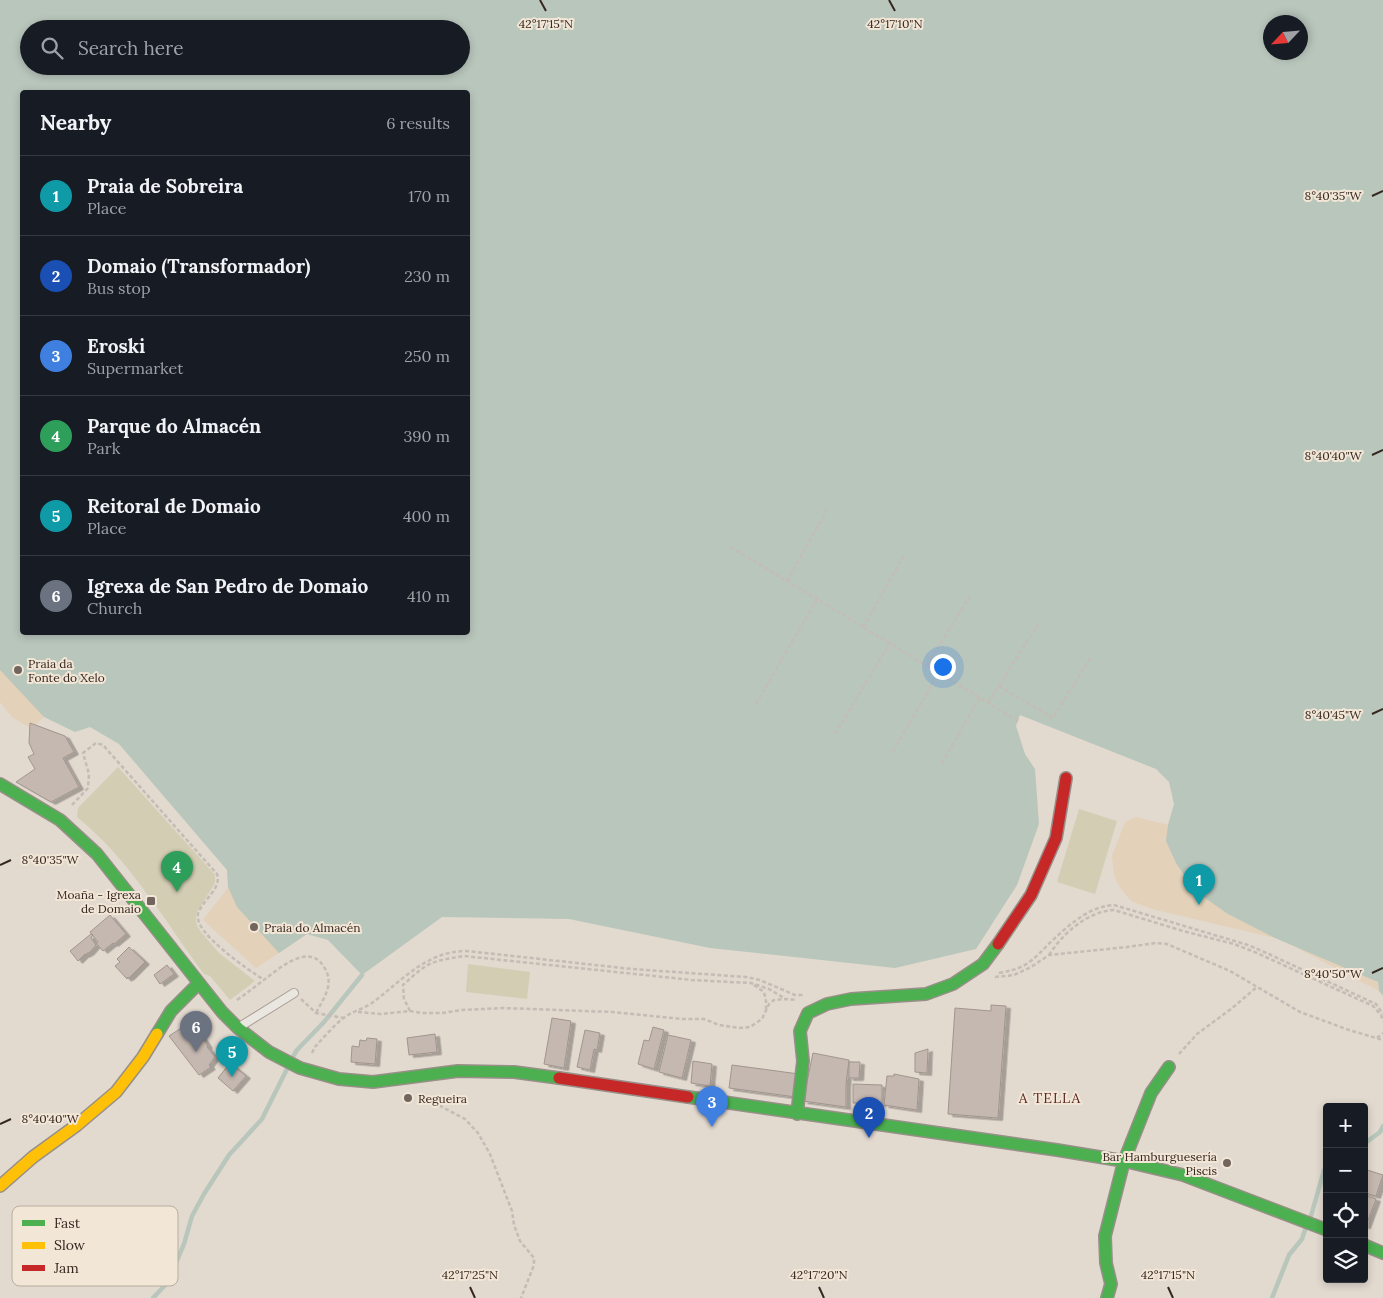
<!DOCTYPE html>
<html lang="en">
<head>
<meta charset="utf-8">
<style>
  body { margin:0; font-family:Lora,serif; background:#242831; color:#f1f3f6 }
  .controls { position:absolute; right:15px; bottom:15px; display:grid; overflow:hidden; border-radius:5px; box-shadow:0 2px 8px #0003 }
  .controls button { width:45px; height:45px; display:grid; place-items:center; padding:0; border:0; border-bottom:1px solid #363941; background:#171b24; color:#f1f3f6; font:25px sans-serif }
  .compass { position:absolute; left:1263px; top:15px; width:45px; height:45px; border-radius:50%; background:#171b24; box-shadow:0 2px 8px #0003; rotate:244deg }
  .you { position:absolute; left:942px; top:666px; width:18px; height:18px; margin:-12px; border:4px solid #fff; border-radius:50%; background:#1a73e8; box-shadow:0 0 0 8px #1a73e833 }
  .badge { display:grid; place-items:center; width:32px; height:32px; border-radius:50%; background:#72655d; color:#fff; font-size:16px; font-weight:700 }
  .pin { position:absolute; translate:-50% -41px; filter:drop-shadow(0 1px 2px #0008) }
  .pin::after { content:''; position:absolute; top:26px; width:18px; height:15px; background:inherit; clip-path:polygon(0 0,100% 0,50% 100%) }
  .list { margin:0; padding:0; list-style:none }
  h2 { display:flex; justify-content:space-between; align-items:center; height:65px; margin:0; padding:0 20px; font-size:21px }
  h2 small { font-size:16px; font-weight:400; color:#9ea1a6 }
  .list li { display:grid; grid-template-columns:32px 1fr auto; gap:15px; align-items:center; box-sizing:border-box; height:80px; padding:0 20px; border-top:1px solid #363941 }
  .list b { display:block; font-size:19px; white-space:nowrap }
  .list p { margin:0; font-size:16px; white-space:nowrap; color:#9ea1a6 }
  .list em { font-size:16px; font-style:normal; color:#9ea1a6 }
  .icon { flex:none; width:28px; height:28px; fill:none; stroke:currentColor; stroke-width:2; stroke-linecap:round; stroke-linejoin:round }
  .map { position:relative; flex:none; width:1383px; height:1298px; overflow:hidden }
  .search { position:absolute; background:#171b24; box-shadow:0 2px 8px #0003; left:20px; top:20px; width:450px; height:55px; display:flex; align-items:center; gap:12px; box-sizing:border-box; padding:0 18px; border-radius:28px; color:#9ea1a6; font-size:19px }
  .panel { position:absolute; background:#171b24; box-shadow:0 2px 8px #0003; left:20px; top:90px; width:450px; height:545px; border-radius:5px }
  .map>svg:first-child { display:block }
  .green { fill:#d3ceb3 }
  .sand { fill:#e3d1b9 }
  .water { fill:#b9c6bc; fill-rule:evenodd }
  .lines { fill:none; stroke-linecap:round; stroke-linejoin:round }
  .stream { stroke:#b9c6bc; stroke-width:4.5 }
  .building { fill:#c5b8b0; stroke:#a2958e; filter:url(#shadow) }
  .lane-casing { stroke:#a89f97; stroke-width:10 }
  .fast-casing { stroke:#978f88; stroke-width:14 }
  .slow-casing { stroke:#978f88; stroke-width:14 }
  .jam-casing { stroke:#978f88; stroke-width:14 }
  .path { stroke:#c3bdb6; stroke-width:2.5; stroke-dasharray:4 2.5; stroke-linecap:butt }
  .lane { stroke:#eae6e0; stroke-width:8 }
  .fast { stroke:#4caf50; stroke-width:11 }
  .slow { stroke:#ffc107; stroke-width:11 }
  .jam { stroke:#c62828; stroke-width:11 }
  .ticks { fill:none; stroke:#362720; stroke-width:2 }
  .poi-dot { fill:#72655d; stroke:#f2e6d6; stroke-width:2 }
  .labels { text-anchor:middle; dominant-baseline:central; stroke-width:4; stroke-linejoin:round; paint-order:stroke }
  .poi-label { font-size:12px; fill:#362720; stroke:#f2e6d6; text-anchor:start }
  .neighbourhood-label { font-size:14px; letter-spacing:1px; fill:#5e2724; stroke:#f2e6d6 }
  .key { fill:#f2e6d6; stroke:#baad9f; stroke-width:1 }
  .key-label { font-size:14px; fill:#362720 }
  .ticks-label { font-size:12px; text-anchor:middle; fill:#362720; stroke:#f2e6d6; stroke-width:4; stroke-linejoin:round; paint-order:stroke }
</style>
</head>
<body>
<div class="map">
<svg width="1383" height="1298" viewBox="0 0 1383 1298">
  <defs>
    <filter id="shadow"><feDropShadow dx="4.5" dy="2.5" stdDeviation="0" flood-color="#0004"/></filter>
  </defs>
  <rect width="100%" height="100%" fill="#e2d9cf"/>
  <path class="green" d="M118,767L215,875V883L196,914V923L201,932L219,953L255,981L230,1000L210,976L204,974C164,920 130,860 77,817L78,808Z
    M1079,809L1117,821L1095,894L1057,882Z
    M468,964L530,972L527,999L466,992Z"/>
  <path class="sand" d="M0,629L55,692L44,717L32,729L12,717L0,702Z
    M1136,817L1168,825L1262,909L1378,983L1379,991L1280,939L1152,909L1131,901L1121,889L1114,876L1112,856L1125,822Z
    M235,879L307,934L256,968L203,920Z"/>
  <path class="water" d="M0,0H1383V996L1379,991L1378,982L1275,938L1228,914L1195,891L1176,863L1166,841L1168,825L1174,804L1169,782L1156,769L1020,715L1016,726L1025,754L1035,769L1039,824L1017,885L976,949L895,968L710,948L569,919L442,917L362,975L328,940L307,934L279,953L237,907L228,887L227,870L119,744L90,727L75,732L44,717L0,670ZM1270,22H1300V52H1270ZM29,29H461V66H29ZM22,92H468V632H22Z"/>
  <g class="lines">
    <path class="stream" d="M294,1055L297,1050L324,1022L362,975
      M1364,1144L1380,1132L1383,1126
      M1311,1216L1324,1170L1327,1168
      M153,1298L168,1282L184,1244L192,1216L204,1194L229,1155L262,1119L287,1069
      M1272,1298L1289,1255L1302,1239L1305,1230"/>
  </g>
  <path class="building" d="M30,723L65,736L74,752L63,758L79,787L51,802L16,782L35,769L28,757L34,754L29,743Z
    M110,915L126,934L114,944L113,943L103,951L96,943L98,942L90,932Z
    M91,934L93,935L91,938L96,945L89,953H87L86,955L85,954L78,961L70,951Z
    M129,947L145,962L129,978L128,977L127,979L115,966L120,962L117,959Z
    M167,965L174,974L160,984L154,975Z
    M991,1005L1006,1006L998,1118L948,1114L955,1008L991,1011Z
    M552,1018L571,1021L564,1068L544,1064Z
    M192,1021L208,1046L207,1047L215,1057L209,1065L211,1067L199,1075L169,1036Z
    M653,1027L664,1030L654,1069L638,1064L644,1040L649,1041Z
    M585,1030L600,1033L597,1050L594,1049L590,1070L577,1067Z
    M435,1034L437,1052L409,1055L407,1038Z
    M668,1035L691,1040L682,1078L659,1072Z
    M367,1038L377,1039L375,1064L351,1062L352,1046L359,1047L360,1040L366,1041Z
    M928,1049L927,1073L915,1072V1053Z
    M813,1053L849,1060L846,1084V1107L803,1101Z
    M693,1061L712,1064L710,1086L691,1083Z
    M849,1062H860L859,1078H849Z
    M230,1063L246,1076L233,1091L218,1078Z
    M732,1065L799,1074L796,1097L729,1088Z
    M894,1074L919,1079L917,1110L884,1105L887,1076H894Z
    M853,1084L882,1085V1104L853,1103Z
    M1364,1169L1383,1175L1376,1196L1364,1193Z
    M1364,1195L1376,1199L1366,1226H1364Z"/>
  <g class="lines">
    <defs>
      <path id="lane" d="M241,1026L294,993"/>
      <path id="fast" d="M0,784L60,820L97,854L222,1012L238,1028L269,1052L300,1068L339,1079L373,1082L458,1071L514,1072L559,1078
        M157,1034L171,1011L199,983
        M688,1097L1057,1150L1124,1161L1183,1175L1327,1230
        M797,1114L803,1061L800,1031L808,1013L827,1004L851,999L926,994L953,984L983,964L998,944
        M1364,1245L1383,1253
        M1107,1298L1111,1284L1106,1263L1105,1236L1124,1161L1151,1093L1169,1067"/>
      <path id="slow" d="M0,1186L33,1157L77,1125L116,1092L143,1057L157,1034"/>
      <path id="jam" d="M998,944L1031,895L1056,838L1066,778
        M559,1078L688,1097"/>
    </defs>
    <use href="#lane" class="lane-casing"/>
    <use href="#fast" class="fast-casing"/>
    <use href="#slow" class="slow-casing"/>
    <use href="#jam" class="jam-casing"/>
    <path class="path" d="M731,547L1018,721
      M787,581L828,508
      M863,627L904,555
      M927,665L970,596
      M999,686L1053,718L1092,655
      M988,703L1038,624
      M756,704L817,599
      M835,734L890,643
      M893,751L939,673
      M942,763L980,697
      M72,805L88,788L89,774L83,753L96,743L103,745L217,874C222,889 202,900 198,914C193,933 249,970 264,980
      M1049,955C1062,934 1088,911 1114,910L1183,931L1234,944L1257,953L1373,1006L1381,1015L1383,1021
      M999,973C1010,971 1019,969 1028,963C1038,956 1045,947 1054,939C1071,923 1091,906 1114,905L1248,945L1269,954L1376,1004L1383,1014
      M995,977L1014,975L1031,967L1049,955L1127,947L1156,943L1167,944L1230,971L1300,1012L1349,1030L1383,1040
      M754,985L764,992L766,1001V1009
      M301,999L316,1013L344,1018
      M237,1000C247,993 256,986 265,979C280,968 309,942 324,967C335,984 324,997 316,1013
      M410,1011L404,999L403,985C412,977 422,967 432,963C442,959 453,958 464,956L692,980L751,983L769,989L784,998
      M358,1012L381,1014L410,1011L422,1013H442L462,1010L503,1008L612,1012L682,1019H704L719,1025L739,1028L750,1027L762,1019L769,1004L774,1000L786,999L797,1000
      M1377,1038L1383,1033
      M312,1053L315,1047C324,1037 334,1025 345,1017C353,1011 363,1009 372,1003C403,980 426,951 467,951L632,969L746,977L760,980L795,995H803
      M1179,1054L1197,1034L1231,1009L1257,987
      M423,1095L429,1100L465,1119L478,1133L490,1154L512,1211L514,1225L520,1241L534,1258V1265L521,1298"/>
    <use href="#lane" class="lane"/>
    <use href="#fast" class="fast"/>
    <use href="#slow" class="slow"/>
    <use href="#jam" class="jam"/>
  </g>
  <path class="ticks" d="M540,0L546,11M889,0L895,11M1372,196L1383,191M1372,455L1383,450M1372,714L1383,709M0,865L11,860M1372,973L1383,968M0,1124L11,1119M470,1287L475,1298M819,1287L824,1298M1168,1287L1173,1298"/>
  <g class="poi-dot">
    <circle cx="18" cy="670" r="5"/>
    <rect x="146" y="896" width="10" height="10" rx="2.5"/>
    <circle cx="254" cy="927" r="5"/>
    <circle cx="408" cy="1098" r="5"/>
    <circle cx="1227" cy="1163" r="5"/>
  </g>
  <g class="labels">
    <g class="poi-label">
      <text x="28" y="663">Praia da<tspan x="28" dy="14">Fonte do Xelo</tspan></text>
      <text x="141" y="894" text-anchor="end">Moaña - Igrexa<tspan x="141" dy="14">de Domaio</tspan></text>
      <text x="264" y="927">Praia do Almacén</text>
      <text x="418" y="1098">Regueira</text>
      <text x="1217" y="1156" text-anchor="end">Bar Hamburguesería<tspan x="1217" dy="14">Piscis</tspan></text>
    </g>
    <g class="neighbourhood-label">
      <text x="1050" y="1098">A TELLA</text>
    </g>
  </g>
  <rect x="12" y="1206" width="166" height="80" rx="8" class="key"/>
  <rect x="22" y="1220" width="23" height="6" fill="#4caf50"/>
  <rect x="22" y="1242" width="23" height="7" fill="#ffc107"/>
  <rect x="22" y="1265" width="23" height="6" fill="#c62828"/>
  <g class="key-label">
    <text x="54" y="1228">Fast</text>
    <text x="54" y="1250">Slow</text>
    <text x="54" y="1273">Jam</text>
  </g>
  <g class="ticks-label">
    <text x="546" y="28">42°17'15"N</text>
    <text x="895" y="28">42°17'10"N</text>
    <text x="1333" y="200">8°40'35"W</text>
    <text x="1333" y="460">8°40'40"W</text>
    <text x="1333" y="719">8°40'45"W</text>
    <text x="50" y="864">8°40'35"W</text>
    <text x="1333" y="978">8°40'50"W</text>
    <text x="50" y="1123">8°40'40"W</text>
    <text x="470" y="1279">42°17'25"N</text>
    <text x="819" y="1279">42°17'20"N</text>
    <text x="1168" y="1279">42°17'15"N</text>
  </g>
</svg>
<div class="controls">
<button>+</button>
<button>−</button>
<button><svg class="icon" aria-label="locate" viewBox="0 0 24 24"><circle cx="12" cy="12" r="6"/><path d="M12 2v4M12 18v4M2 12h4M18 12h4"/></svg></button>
<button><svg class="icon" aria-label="layers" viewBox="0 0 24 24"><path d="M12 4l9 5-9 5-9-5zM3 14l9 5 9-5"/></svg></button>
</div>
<svg class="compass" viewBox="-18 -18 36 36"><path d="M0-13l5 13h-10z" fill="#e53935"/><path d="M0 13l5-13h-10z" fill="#9ea1a6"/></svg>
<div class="you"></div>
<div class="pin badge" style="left:1199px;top:905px;background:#0f9aa8">1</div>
<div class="pin badge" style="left:869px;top:1138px;background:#1a4fb4">2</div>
<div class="pin badge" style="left:712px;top:1127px;background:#3f7fe0">3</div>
<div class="pin badge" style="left:177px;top:892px;background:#2e9e5b">4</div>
<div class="pin badge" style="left:232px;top:1077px;background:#0f9aa8">5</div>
<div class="pin badge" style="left:196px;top:1052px;background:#6b7280">6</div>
<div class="search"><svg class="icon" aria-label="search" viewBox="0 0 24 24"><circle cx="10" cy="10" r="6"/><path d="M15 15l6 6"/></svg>Search here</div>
<section class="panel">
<h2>Nearby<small>6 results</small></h2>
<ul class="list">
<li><span class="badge" style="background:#0f9aa8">1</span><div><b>Praia de Sobreira</b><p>Place</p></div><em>170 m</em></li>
<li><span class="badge" style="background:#1a4fb4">2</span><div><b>Domaio (Transformador)</b><p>Bus stop</p></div><em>230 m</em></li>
<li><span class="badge" style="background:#3f7fe0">3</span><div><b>Eroski</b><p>Supermarket</p></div><em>250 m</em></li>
<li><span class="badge" style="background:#2e9e5b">4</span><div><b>Parque do Almacén</b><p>Park</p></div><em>390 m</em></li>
<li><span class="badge" style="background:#0f9aa8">5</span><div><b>Reitoral de Domaio</b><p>Place</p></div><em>400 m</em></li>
<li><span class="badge" style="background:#6b7280">6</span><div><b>Igrexa de San Pedro de Domaio</b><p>Church</p></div><em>410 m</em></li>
</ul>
</section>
</div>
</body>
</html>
